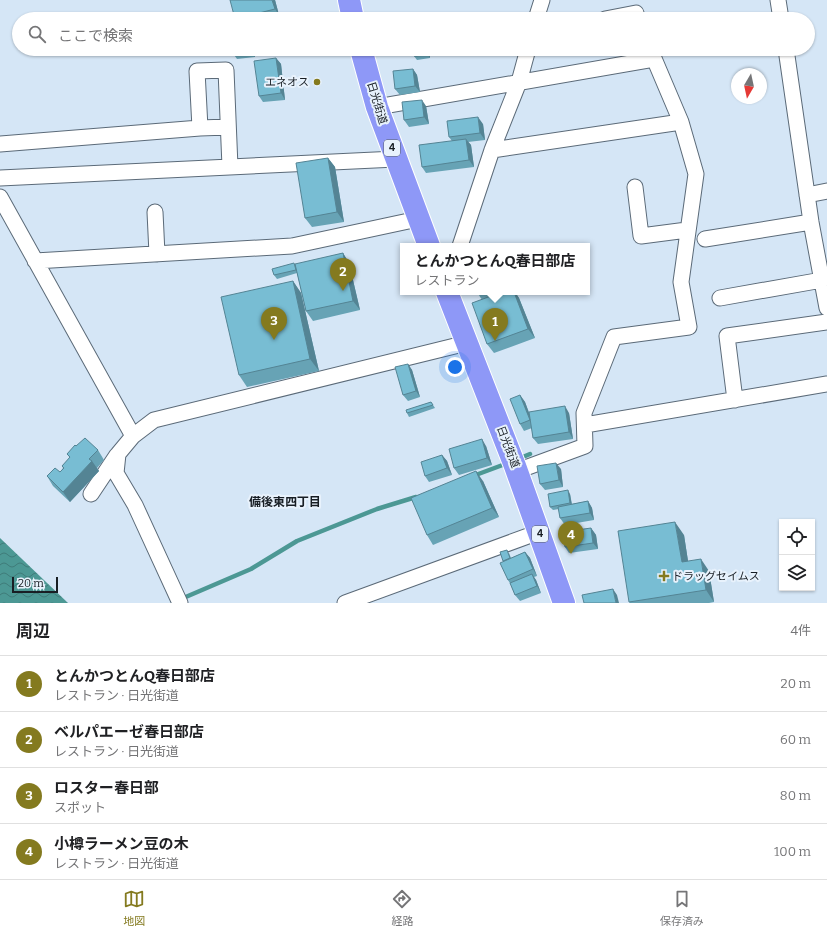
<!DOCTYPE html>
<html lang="ja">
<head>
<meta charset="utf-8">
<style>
  body { margin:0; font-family:Bitter,"Noto Sans JP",serif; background:#f2f2f2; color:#202124 }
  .controls { position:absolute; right:12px; bottom:12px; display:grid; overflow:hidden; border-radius:0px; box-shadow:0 1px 3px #0004 }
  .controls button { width:36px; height:36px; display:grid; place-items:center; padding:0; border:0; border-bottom:1px solid #e0e0e0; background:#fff; color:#202124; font:20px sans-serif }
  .compass { position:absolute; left:731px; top:68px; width:36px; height:36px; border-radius:50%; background:#fff; box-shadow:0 1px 3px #0004; rotate:189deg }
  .scale { position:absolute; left:12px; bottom:10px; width:46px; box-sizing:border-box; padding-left:4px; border:2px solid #181e24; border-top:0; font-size:11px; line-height:14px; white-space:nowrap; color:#181e24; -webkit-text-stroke:3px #e8f2fc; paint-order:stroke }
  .you { position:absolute; left:455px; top:367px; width:14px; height:14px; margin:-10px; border:3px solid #fff; border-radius:50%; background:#1a73e8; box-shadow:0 0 0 6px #1a73e833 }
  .badge { display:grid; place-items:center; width:26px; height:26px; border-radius:50%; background:#847a1f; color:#fff; font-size:13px; font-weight:700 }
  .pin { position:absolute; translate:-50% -33px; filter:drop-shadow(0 1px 2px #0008) }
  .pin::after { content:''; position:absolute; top:21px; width:14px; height:12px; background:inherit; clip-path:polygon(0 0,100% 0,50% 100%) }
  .popup { position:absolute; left:400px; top:243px; width:190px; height:52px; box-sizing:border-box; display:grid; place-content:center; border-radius:0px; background:#fff; filter:drop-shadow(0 1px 3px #0005); font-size:13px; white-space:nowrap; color:#757577 }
  .popup b { font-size:15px; color:#202124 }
  .popup::after { content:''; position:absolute; left:50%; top:100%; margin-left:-8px; border:8px solid transparent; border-top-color:#fff }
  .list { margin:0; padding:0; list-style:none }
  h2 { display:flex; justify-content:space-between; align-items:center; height:52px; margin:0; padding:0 16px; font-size:17px }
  h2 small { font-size:13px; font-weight:400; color:#757577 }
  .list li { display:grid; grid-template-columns:26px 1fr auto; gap:12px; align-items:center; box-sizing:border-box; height:56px; padding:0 16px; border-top:1px solid #e0e0e0 }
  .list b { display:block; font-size:15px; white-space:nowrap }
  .list p { margin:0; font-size:13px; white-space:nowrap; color:#757577 }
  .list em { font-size:13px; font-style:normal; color:#757577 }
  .icon { flex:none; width:22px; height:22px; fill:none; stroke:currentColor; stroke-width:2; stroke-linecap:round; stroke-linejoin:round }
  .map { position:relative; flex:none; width:827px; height:603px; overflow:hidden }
  .search { position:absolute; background:#fff; box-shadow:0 1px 3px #0004; left:12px; right:12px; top:12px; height:44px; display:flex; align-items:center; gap:10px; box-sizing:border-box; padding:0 14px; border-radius:22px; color:#757577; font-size:15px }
  .sheet { height:276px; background:#fff }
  nav { display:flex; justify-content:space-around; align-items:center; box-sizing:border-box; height:56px; border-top:1px solid #e0e0e0; background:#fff; font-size:11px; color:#757577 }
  nav a { display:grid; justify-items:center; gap:2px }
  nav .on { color:#847a1f }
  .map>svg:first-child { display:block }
  .water { fill:url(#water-waves) }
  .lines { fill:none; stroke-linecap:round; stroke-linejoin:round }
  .stream { stroke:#4c9894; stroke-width:4.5 }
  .minor-casing { stroke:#5b6a78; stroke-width:17 }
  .highway-casing { stroke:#fff; stroke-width:24 }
  .minor { stroke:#fff; stroke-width:15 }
  .highway { stroke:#8e98f7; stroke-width:22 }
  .wall { fill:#67a3b5 }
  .shaded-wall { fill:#548494 }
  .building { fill:#78bdd3; stroke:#548494 }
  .poi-dot { fill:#847a1f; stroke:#e8f2fc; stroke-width:1.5 }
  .labels { text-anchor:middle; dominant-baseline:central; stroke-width:4; stroke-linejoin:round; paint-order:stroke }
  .shield { fill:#e8f2fc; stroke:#565e65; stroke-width:1 }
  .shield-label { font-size:10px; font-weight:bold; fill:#181e24 }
  .poi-label { font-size:11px; fill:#181e24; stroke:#e8f2fc; text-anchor:end }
  .street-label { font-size:11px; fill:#181e24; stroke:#e8f2fc }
  .neighbourhood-label { font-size:12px; font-weight:bold; fill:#181e24; stroke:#e8f2fc }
</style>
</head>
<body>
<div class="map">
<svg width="827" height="603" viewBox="0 0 827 603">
  <defs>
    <pattern id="water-waves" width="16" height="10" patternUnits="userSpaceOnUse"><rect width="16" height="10" fill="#4c9894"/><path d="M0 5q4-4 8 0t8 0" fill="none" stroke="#3e7b79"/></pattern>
  </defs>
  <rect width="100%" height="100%" fill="#d5e6f6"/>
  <path class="water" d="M0,538L68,603H0Z"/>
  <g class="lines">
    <path class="stream" d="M518,459L530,454
      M473,476L508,463
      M181,599L251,569L297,541L377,509L416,497"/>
    <defs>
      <path id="minor" d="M778,0L781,19
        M536,19L542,0
        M605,19L636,13
        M786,49L811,222L827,308
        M377,107L654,59
        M200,128L228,127
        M0,144L200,128L197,71L226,70L230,167
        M492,150L681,122
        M0,178L396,159
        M635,187L641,236L687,230
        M807,195L827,191
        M0,197L133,436
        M155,212L157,254
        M705,239L811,222
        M460,246L492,150L519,82L528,49
        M35,261L292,246L418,219
        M720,298L822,280
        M735,400L727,336L827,322
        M585,425L827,384
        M517,471L585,446L584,413L614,337L689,327L681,282L696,174L681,122L650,49
        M91,494L117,455
        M180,603L135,505L116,473L118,454L133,436L154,420L467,343
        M345,603L539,532"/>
      <path id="highway" d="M349,0L353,19
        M361,49L377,107L429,246
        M447,292L515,466L564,603"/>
    </defs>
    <use href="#minor" class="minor-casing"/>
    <use href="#highway" class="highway-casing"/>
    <use href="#minor" class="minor"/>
    <use href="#highway" class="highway"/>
  </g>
  <path class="wall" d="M275,0L279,15L265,19H235Z
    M254,49L255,57L237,59L232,52Z
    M429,49L430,58L417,60L414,56Z
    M276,58L281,64L285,100L263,102L259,96Z
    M413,69L417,75L420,92L400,95L395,89Z
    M426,106L429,124L409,127L404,120Z
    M483,124L485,140L468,142L471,145L474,167L426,173L422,167L452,141L449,137Z
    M328,158L335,167L344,222L312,227L305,218Z
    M343,253L349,263L360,310L313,321L306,311L297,273L277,279L274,275L296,265Z
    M293,281L301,293L319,371L247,387L239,375Z
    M477,292H515L519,298L535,338L494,353L487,344L482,300Z
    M408,364L412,370L420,397L408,401L403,395Z
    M520,395L525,402L530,415L569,413L573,439L538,444L533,438L532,428L524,431L520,424Z
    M431,402L435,408L409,417L407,413Z
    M76,446L98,450L104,460L97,468L99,471L70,502L53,486L47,476L60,472L63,468L62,466L70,458L67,454Z
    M486,446L492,465L459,475L454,468Z
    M442,455L447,461L452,475L429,482L425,476Z
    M561,469L563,487L545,490L540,484Z
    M483,481L499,517L433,545L427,535Z
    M570,494L572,504L588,501L592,508L594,520L565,525L560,518L559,509L553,510L550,507Z
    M591,528L596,535L598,549L569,553L565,547Z
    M684,535L688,561L709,571L714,602L709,603H630L629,602Z
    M525,552L530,558L537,576L534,577L536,580L541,593L520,601L515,595L511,585L508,580L503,561L509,553L511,558Z"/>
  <path class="shaded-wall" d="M272,0H275L279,15L275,9Z
    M250,49H254L255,57L250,51Z
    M427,49H429L430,58L428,55Z
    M276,58L281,64L285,100L281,93Z
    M413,69L417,75L420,92L415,86Z
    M422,100L426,106L429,124L424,117Z
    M478,117L483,124L485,140L480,133Z
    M466,139L471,145L474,167L469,160Z
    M328,158L335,167L344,222L337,212Z
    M343,253L349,263L360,310L353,301Z
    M293,281L301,293L319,371L310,359Z
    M514,292H515L519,298L535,338L528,329Z
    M408,364L412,370L420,397L416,391Z
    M520,395L525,402L534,427L530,420Z
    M565,406L569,413L573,439L569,432Z
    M482,439L486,446L492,465L487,458Z
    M442,455L447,461L452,475L447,468Z
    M92,461L99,471L70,502L63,492Z
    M556,463L561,469L563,487L559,480Z
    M476,471L483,481L499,517L492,508Z
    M568,490L570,494L572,507L570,503Z
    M588,501L592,508L594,520L590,513Z
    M675,522L684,535L690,574L682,562Z
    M591,528L596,535L598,549L593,543Z
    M525,552L530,558L537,576L533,569Z
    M701,559L709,571L714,602L706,590Z
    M532,574L536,580L541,593L537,586Z
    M613,589L617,595L619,603H616Z"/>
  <path class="building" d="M230,0H272L275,9L235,19Z
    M232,49H250V51L232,52Z
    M414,49H427L428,55L414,56Z
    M276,58L281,93L259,96L254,61Z
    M413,69L415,86L395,89L393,71Z
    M422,100L424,117L404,120L402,102Z
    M478,117L480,133L449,137L447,121Z
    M466,139L469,160L422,167L419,145Z
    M328,158L337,212L305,218L296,163Z
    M343,253L353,301L306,311L295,264Z
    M294,263L296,270L274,275L272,269Z
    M293,281L310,359L239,375L221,297Z
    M502,292H514L528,329L487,344L472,303Z
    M408,364L416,391L403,395L395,367Z
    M520,395L530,420L520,424L510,399Z
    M431,402L433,405L407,413L406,410Z
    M565,406L569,432L533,438L529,412Z
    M85,438L98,450L89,459L92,461L63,492L47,476L55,468L60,472L64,468L62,466L70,457L67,454L75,445L76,446Z
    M482,439L487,458L454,468L449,449Z
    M442,455L447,468L425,476L421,462Z
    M556,463L559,480L540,484L537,466Z
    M476,471L492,508L427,535L411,498Z
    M568,490L570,503L550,507L548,494Z
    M588,501L590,513L560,518L558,507Z
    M675,522L682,562L701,559L706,590L629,602L618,531Z
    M591,528L593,543L565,547L563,532Z
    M507,550L510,558L503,561L500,552Z
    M525,552L533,569L508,580L500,563Z
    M532,574L537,586L515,595L510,583Z
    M613,589L616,603H584L582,595Z"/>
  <g class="poi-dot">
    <circle cx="317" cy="82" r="4"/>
    <path d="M662 570h4v4h4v4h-4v4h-4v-4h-4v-4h4z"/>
  </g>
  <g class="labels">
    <g class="shield">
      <rect x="384" y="140" width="16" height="16" rx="3"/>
      <rect x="532" y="526" width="16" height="16" rx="3"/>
    </g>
    <g class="shield-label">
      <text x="392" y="148">4</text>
      <text x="540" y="534">4</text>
    </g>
    <g class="poi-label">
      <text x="309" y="82">エネオス</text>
      <text x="672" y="576" text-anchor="start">ドラッグセイムス</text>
    </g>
    <g class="street-label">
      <text transform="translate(377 103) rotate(73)">日光街道</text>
      <text transform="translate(508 447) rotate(69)">日光街道</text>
    </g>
    <g class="neighbourhood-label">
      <text x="285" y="502">備後東四丁目</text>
    </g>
  </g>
</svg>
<div class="controls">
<button><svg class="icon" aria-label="locate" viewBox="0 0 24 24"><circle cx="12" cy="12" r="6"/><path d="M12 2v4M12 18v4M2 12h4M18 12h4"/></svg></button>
<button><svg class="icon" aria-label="layers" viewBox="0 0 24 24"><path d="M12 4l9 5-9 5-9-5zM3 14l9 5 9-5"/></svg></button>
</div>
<svg class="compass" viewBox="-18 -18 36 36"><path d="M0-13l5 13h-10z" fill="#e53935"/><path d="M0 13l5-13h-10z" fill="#757577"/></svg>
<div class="scale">20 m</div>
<div class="you"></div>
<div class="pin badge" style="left:495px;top:341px">1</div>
<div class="popup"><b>とんかつとんQ春日部店</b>レストラン</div>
<div class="pin badge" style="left:343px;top:291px">2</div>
<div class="pin badge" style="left:274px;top:340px">3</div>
<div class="pin badge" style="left:571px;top:554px">4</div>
<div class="search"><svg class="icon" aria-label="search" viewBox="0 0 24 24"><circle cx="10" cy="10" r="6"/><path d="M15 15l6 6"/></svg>ここで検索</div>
</div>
<section class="sheet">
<h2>周辺<small>4件</small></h2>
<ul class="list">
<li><span class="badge">1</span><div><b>とんかつとんQ春日部店</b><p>レストラン · 日光街道</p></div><em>20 m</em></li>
<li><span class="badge">2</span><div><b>ベルパエーゼ春日部店</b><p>レストラン · 日光街道</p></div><em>60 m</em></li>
<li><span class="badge">3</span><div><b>ロスター春日部</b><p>スポット</p></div><em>80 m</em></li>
<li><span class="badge">4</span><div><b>小樽ラーメン豆の木</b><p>レストラン · 日光街道</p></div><em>100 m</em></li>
</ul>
</section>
<nav>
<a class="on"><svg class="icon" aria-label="map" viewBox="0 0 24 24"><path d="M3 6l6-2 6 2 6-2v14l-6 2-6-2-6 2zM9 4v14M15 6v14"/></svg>地図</a>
<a><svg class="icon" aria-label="directions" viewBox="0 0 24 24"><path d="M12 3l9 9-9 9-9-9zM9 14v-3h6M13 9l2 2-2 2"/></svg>経路</a>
<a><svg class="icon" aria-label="saved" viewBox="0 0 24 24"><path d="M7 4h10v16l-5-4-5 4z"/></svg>保存済み</a>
</nav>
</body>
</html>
